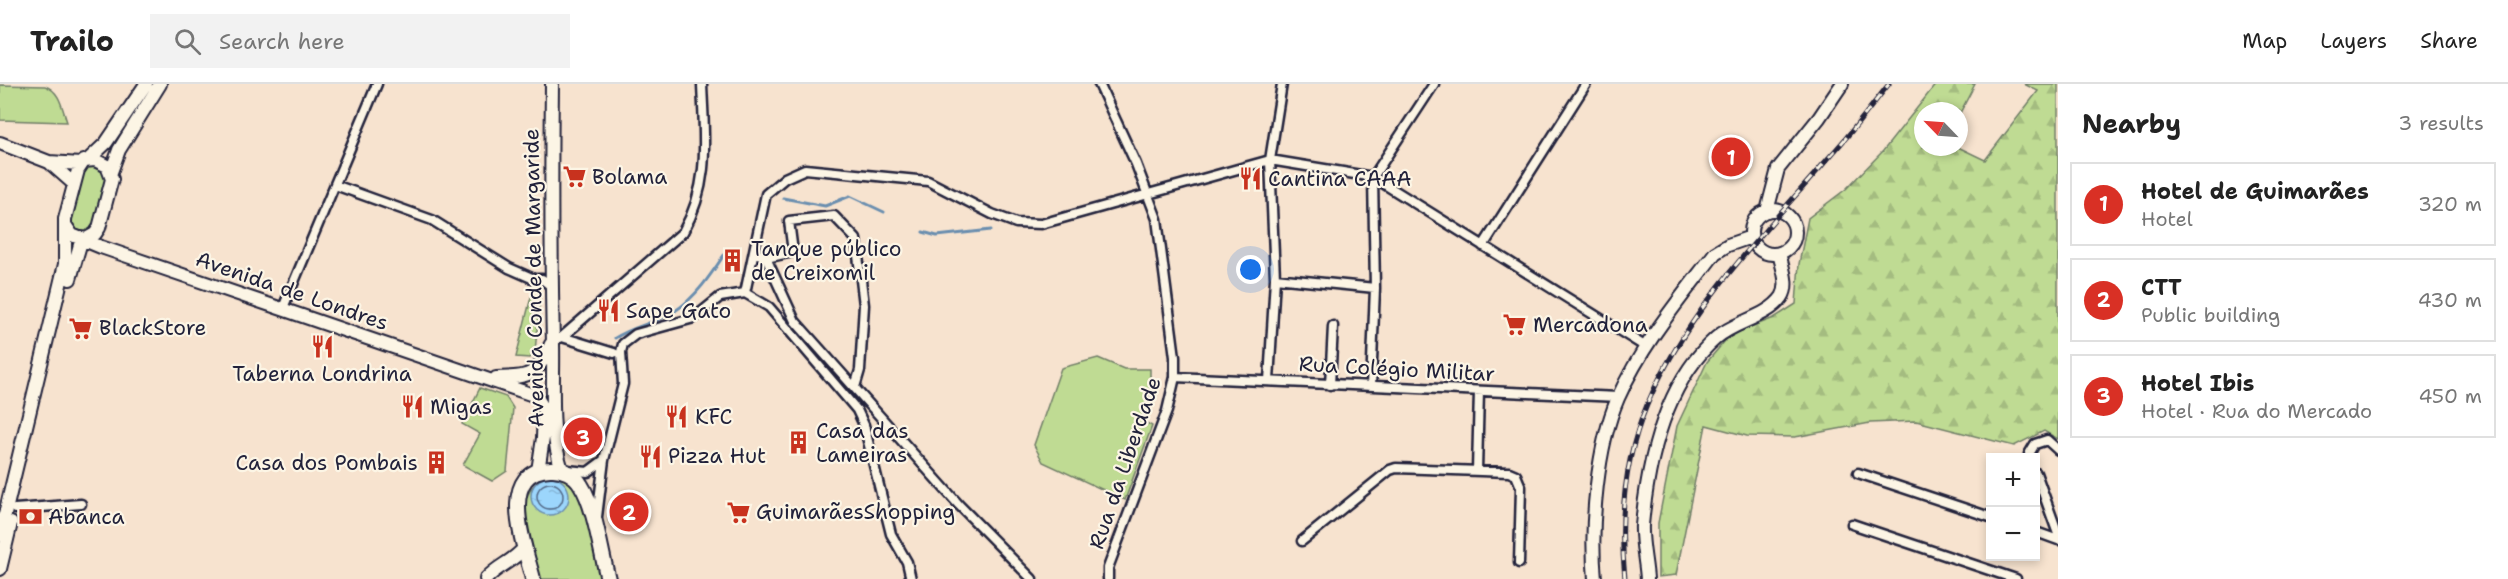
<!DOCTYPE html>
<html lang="en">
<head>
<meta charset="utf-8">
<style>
  body { margin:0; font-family:"Shantell Sans",sans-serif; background:#f2f2f2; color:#222 }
  .controls { position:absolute; right:18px; bottom:18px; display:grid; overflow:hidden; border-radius:0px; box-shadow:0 3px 9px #0003 }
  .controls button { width:54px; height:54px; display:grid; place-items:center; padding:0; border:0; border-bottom:2px solid #e0e0e0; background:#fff; color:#222; font:30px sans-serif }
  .compass { position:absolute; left:1914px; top:18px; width:54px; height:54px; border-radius:50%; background:#fff; box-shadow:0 3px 9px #0003; rotate:295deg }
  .you { position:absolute; left:1251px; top:186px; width:21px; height:21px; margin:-15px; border:4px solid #fff; border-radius:50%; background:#1a73e8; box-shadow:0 0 0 9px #1a73e833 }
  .badge { display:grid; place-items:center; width:39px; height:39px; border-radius:50%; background:#d93025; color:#fff; font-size:20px; font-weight:700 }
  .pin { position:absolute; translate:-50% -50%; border:3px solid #fff; box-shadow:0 2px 6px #0006 }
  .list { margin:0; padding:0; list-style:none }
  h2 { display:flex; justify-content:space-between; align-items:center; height:78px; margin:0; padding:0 24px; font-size:26px }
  h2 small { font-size:20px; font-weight:400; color:#767676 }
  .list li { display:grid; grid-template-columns:39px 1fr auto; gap:18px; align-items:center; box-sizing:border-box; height:84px; margin:0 12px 12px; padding:0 12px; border:2px solid #e0e0e0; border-radius:0px }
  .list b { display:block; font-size:22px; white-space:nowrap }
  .list p { margin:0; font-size:20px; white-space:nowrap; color:#767676 }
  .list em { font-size:20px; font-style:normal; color:#767676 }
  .icon { flex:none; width:33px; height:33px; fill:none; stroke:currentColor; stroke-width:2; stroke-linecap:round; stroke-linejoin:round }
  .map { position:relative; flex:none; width:2058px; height:495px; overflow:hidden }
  header { display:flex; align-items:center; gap:36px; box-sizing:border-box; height:84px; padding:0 30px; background:#fff; border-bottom:2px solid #e0e0e0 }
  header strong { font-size:28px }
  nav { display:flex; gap:33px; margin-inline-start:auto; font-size:21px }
  .search { width:420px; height:54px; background:#f2f2f2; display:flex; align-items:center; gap:15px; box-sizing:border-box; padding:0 21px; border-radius:0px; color:#767676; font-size:22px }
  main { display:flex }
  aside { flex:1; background:#fff }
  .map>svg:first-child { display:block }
  .green { fill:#bfdb93; stroke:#707e67; stroke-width:1.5 }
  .forest { fill:url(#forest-firs); stroke:#707e67; stroke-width:1.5 }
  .water { fill:url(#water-ripples); stroke:#6b8eaf; stroke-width:1.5 }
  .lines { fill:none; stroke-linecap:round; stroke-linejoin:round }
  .shore { stroke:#536a88; stroke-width:1.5 }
  .stream { stroke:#6b8eaf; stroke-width:3 }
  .street-casing { stroke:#22223b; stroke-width:13 }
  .secondary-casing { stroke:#22223b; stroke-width:16 }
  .primary-casing { stroke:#22223b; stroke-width:18 }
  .street { stroke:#fcf5e5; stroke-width:8 }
  .secondary { stroke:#fcf5e5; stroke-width:12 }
  .primary { stroke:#fcf5e5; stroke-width:14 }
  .rail-casing { stroke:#22223b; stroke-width:5 }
  .rail { stroke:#fcf5e5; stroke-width:3; stroke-dasharray:9; stroke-linecap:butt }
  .labels { text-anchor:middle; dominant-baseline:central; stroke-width:4.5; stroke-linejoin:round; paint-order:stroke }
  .poi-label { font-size:21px; fill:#22223b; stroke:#fcf5e5; text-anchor:start }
  .street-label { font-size:21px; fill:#22223b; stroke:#fcf5e5 }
</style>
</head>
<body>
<header>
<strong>Trailo</strong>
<div class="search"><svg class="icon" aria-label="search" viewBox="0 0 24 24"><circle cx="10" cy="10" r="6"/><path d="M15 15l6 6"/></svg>Search here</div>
<nav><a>Map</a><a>Layers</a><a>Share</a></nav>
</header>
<main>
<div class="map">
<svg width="2058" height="495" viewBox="0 0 2058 495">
  <defs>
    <pattern id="forest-firs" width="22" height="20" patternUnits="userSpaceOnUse" patternTransform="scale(1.5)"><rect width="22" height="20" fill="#bfdb93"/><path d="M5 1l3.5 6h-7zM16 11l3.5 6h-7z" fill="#a4bc80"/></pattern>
    <pattern id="water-ripples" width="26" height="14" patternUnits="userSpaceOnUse" patternTransform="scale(1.5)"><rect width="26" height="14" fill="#9cd6fc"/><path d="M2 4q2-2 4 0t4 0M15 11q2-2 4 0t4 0" fill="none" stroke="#86b7d9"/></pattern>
  </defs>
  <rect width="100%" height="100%" fill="#f7e3cf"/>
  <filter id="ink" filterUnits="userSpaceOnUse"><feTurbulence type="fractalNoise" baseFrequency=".0167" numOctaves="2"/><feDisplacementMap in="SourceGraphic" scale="12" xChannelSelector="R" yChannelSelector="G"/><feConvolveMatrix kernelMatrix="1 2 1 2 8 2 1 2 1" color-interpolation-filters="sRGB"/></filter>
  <g filter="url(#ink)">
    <path class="green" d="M0,1L45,2C60,7 62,24 67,38L0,36Z
      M91,78L109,90L96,145L79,151L68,140L80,85Z
      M531,213H540L535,268L530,274L516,273Z
      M1098,274L1124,285H1150V308L1143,337L1152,342L1125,416L1043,378L1034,361L1061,284Z
      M480,304L506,313L513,324L507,387L492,397L463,381L480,350L462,340Z
      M547,393C554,392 563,392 569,397C584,408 596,475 601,495H540C533,465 506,408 547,393Z"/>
    <path class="forest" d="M1936,0H1975L1959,31V27H1923V63H1958L1985,76L2038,7L2024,0H2058V355L2044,347L2014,362L1916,337L1870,339L1795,353L1747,352L1706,341L1676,491L1658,493V439L1677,342L1707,278L1730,251L1774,234L1796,220L1799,180L1808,134L1846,105L1883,67Z"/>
    <path class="water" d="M531 412a19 19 0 1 1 38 0a19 19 0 1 1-38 0Z"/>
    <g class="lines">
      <path class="shore" d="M537 412a13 13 0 1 1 26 0a13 13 0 1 1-26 0Z"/>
      <path class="stream" d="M783,114L825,122L850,112L884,128
        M923,148L937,152L991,146
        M615,254C633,242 656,239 675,227C696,213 710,192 724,171"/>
      <defs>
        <path id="street" d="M1099,0L1136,80L1157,135L1175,273V293L1167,327L1108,484V495
          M1373,93L1434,0
          M335,101L432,136L509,184L534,195H542L551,202
          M1483,162L1586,0
          M754,168L766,174L793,168L789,137L834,132L856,155L864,221L860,286L855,303
          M766,174L795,237L959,421L1032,495
          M1275,194L1375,204
          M745,209L766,110L785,94L805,85L928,97L992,130L1016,139L1041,140L1270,76L1373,93L1646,263
          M745,209L769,223L857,326L864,341L891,450L907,478L911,495
          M283,224L377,0
          M562,253L614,269
          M553,256L562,253L683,148C711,98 704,54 702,0
          M1175,293L1619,313
          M1269,297L1275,194L1270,76L1282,0
          M1330,301L1333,242
          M1371,302L1375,204L1373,93
          M2030,374L2029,370L2035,360L2047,356L2058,366
          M567,386L588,388L604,376
          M1477,387L1479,307
          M1858,389L1990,433
          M2036,389L2058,450
          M15,425L81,420
          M597,433L604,376L623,300L621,268L623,260L636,250L694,234L720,213L745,209
          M1852,440L2016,495
          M2036,448L2058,456
          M1302,457L1390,386L1396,384L1509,388L1516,391L1521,403L1519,479"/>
        <path id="secondary" d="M552,0C551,87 551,173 553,260C554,301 549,346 562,386
          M0,59L49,78L81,80
          M88,76L106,59L146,0
          M49,78L74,100
          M111,88L119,66L160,0
          M1751 148a22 22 0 1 1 44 0a22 22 0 1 1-44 0Z
          M1767,127L1778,85L1819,34L1842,0
          M66,142L72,151L101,163L536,312L544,325L543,354L538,387
          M70,195L82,154
          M496,294C530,293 537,292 551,260
          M0,451L65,180V135L78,86L84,77L95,76L107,82L112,95L99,144L95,150L86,155
          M0,485L11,439
          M486,495C498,481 512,479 525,463
          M1595,495C1590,442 1597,362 1618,314C1642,260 1680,215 1715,169L1728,161L1751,153
          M1647,495C1646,478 1641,458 1642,441C1648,376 1666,298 1716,254C1735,237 1767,234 1782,213C1790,201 1782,183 1779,169"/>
        <path id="primary" d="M533,495C526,466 495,387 550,385C562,384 575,390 581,401C595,423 601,469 608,495"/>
      </defs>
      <use href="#street" class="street-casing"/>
      <use href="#secondary" class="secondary-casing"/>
      <use href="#primary" class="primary-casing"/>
      <use href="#street" class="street"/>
      <use href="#secondary" class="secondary"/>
      <use href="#primary" class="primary"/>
      <defs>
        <path id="rail" d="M1625,495C1619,437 1624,376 1647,321C1687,225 1765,148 1832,70C1852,48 1870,24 1889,0"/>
      </defs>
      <use href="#rail" class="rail-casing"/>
      <use href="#rail" class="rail"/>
    </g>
  </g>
  <defs>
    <symbol id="supermarket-bare" viewBox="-9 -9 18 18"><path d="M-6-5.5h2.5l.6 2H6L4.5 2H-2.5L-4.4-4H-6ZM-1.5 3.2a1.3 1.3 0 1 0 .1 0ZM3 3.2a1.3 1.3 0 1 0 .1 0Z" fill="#c8321e" stroke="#fcf5e5" stroke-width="2.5" paint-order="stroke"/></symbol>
    <symbol id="restaurant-bare" viewBox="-9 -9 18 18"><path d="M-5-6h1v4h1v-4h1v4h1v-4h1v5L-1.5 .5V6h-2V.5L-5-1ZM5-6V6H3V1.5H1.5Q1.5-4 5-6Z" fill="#c8321e" stroke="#fcf5e5" stroke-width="2.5" paint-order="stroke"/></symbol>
    <symbol id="building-bare" viewBox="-9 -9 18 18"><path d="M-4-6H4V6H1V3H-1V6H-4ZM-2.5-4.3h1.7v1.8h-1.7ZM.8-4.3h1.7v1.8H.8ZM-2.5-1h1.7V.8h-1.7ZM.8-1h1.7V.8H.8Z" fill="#c8321e" stroke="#fcf5e5" stroke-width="2.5" paint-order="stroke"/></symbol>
    <symbol id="bank-bare" viewBox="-9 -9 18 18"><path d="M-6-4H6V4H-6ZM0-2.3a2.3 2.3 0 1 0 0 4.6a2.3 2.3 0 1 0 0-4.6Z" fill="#c8321e" stroke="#fcf5e5" stroke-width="2.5" paint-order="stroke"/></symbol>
  </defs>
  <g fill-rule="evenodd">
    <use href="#supermarket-bare" x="558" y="76" width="33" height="33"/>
    <use href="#restaurant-bare" x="1234" y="78" width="33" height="33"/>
    <use href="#building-bare" x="716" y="160" width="33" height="33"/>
    <use href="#restaurant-bare" x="592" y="210" width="33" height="33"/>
    <use href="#supermarket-bare" x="1498" y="224" width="33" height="33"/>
    <use href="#supermarket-bare" x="64" y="228" width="33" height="33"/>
    <use href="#restaurant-bare" x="306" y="246" width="33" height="33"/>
    <use href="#restaurant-bare" x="396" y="306" width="33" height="33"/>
    <use href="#restaurant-bare" x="660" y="316" width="33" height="33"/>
    <use href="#building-bare" x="782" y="342" width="33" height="33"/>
    <use href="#restaurant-bare" x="634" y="356" width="33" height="33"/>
    <use href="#building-bare" x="420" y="362" width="33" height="33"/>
    <use href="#supermarket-bare" x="722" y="412" width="33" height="33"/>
    <use href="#bank-bare" x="14" y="416" width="33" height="33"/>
  </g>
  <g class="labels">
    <g class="poi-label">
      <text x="592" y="93">Bolama</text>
      <text x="1268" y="95">Cantina CAAA</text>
      <text x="751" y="165">Tanque público<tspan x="751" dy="24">de Creixomil</tspan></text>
      <text x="626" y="227">Sape Gato</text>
      <text x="1533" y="241">Mercadona</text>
      <text x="99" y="244">BlackStore</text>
      <text x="322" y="290" text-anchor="middle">Taberna Londrina</text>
      <text x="430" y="323">Migas</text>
      <text x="695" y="333">KFC</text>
      <text x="816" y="347">Casa das<tspan x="816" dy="24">Lameiras</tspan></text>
      <text x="668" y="372">Pizza Hut</text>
      <text x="418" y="379" text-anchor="end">Casa dos Pombais</text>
      <text x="756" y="428">GuimarãesShopping</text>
      <text x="48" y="433">Abanca</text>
    </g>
    <g class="street-label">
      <text transform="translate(534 194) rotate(-91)">Avenida Conde de Margaride</text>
      <text transform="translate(292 207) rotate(19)">Avenida de Londres</text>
      <text transform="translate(1397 285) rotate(3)">Rua Colégio Militar</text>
      <text transform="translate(1125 379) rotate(-71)">Rua da Liberdade</text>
    </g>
  </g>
</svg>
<div class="controls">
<button>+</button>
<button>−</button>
</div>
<svg class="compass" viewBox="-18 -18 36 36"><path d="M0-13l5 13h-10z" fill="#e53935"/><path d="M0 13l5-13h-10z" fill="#767676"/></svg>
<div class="you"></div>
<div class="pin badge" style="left:1731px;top:73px">1</div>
<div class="pin badge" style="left:629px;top:428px">2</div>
<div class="pin badge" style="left:583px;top:353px">3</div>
</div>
<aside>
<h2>Nearby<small>3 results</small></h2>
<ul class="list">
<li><span class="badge">1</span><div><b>Hotel de Guimarães</b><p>Hotel</p></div><em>320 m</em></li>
<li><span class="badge">2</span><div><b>CTT</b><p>Public building</p></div><em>430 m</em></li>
<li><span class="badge">3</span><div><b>Hotel Ibis</b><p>Hotel · Rua do Mercado</p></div><em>450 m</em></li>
</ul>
</aside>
</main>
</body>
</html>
